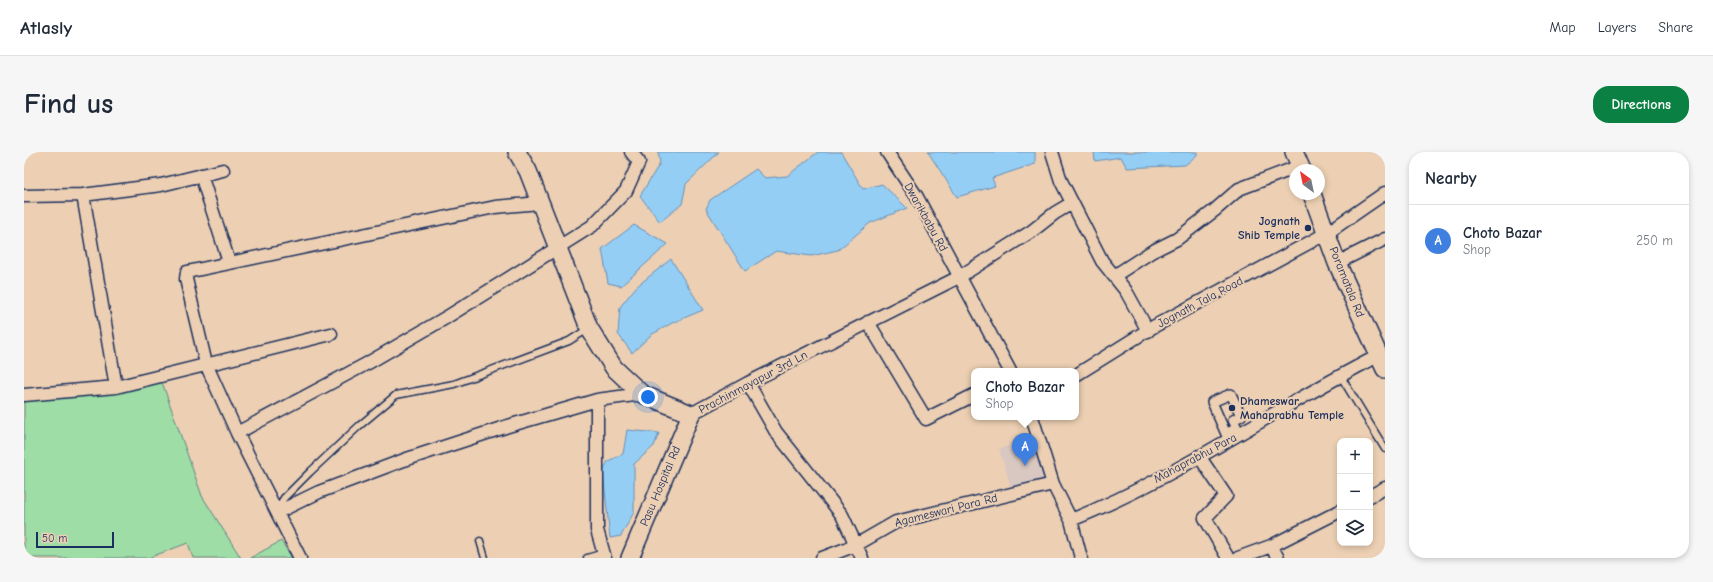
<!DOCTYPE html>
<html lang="en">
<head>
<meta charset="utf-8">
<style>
  body { margin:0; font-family:"Comic Neue",sans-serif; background:#f6f6f7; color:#1f2937 }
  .controls { position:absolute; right:12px; bottom:12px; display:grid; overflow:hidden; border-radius:8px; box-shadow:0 2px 6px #0003 }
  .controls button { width:36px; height:36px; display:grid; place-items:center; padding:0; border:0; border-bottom:1px solid #e0e1e3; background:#fff; color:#1f2937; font:20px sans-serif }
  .compass { position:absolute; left:1265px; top:12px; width:36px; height:36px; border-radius:50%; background:#fff; box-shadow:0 2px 6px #0003; rotate:327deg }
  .scale { position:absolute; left:12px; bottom:10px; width:78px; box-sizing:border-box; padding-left:4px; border:2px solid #1b2f5e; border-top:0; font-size:11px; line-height:14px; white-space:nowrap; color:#1b2f5e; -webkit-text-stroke:3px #edd0b3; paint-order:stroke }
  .you { position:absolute; left:624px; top:245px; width:14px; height:14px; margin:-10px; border:3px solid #fff; border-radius:50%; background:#1a73e8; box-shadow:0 0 0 6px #1a73e833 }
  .badge { display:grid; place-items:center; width:26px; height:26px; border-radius:50%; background:#0b8043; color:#fff; font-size:13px; font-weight:700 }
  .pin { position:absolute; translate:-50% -33px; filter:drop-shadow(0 1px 2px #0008) }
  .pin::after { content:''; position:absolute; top:21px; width:14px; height:12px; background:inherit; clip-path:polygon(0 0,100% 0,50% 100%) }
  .popup { position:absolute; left:947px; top:216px; width:108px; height:52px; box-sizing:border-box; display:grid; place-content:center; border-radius:8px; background:#fff; filter:drop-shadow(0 1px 3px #0005); font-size:13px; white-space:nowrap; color:#747a83 }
  .popup b { font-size:15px; color:#1f2937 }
  .popup::after { content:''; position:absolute; left:50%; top:100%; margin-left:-8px; border:8px solid transparent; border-top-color:#fff }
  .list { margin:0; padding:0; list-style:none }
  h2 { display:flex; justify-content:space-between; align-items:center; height:52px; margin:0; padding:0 16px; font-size:17px }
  h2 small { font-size:13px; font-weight:400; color:#747a83 }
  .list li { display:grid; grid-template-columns:26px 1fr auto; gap:12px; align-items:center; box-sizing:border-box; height:72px; padding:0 16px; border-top:1px solid #e0e1e3 }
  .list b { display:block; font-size:15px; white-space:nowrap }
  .list p { margin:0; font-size:13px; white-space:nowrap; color:#747a83 }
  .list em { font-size:13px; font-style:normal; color:#747a83 }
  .icon { flex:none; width:22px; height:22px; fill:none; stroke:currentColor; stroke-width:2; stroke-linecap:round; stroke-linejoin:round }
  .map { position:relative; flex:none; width:1361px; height:406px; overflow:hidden; border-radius:16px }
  header { display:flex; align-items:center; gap:24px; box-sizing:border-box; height:56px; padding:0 20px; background:#fff; border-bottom:1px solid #e0e1e3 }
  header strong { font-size:19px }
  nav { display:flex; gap:22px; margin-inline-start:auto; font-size:14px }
  .intro { display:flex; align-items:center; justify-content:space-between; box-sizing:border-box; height:96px; padding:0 24px }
  h1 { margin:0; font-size:28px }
  .button { padding:10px 18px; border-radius:16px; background:#0b8043; color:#fff; font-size:14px; font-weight:700 }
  main { display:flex; gap:24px; padding:0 24px }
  aside { flex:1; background:#fff; border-radius:16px; box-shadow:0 2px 6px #0003 }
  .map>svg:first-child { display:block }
  .built { fill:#d9c7c1 }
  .green { fill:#9edda5; stroke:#5c8682 }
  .water { fill:#95cef4; stroke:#648eb8 }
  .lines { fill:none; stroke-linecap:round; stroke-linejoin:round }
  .service-casing { stroke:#1b2f5e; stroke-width:9 }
  .pedestrian-casing { stroke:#1b2f5e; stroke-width:12 }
  .minor-casing { stroke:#1b2f5e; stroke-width:15 }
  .secondary-casing { stroke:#1b2f5e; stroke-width:20 }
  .service { stroke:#edd0b3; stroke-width:6 }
  .pedestrian { stroke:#edd0b3; stroke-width:9 }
  .minor { stroke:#edd0b3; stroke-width:12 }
  .secondary { stroke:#edd0b3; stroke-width:17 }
  .poi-dot { fill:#1b2f5e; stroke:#edd0b3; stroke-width:1.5 }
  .labels { text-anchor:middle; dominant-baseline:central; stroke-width:4; stroke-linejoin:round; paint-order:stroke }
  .street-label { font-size:12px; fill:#1b2f5e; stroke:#edd0b3 }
  .poi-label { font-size:12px; font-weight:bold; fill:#1b2f5e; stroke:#edd0b3; text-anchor:end }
</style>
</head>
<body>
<header>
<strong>Atlasly</strong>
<nav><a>Map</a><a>Layers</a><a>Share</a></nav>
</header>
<div class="intro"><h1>Find us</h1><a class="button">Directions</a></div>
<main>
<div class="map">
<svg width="1361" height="406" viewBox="0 0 1361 406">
  <rect width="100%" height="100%" fill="#edd0b3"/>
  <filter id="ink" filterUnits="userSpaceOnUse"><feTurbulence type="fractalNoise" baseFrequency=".025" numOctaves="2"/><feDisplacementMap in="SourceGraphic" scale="8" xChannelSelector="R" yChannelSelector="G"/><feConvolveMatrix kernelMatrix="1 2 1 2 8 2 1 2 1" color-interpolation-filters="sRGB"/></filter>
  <g filter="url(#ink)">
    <path class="built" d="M1011,284L1026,330L988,339L975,297Z"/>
    <path class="green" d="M138,230L178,344L217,406H169L164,391L124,406H0V250Z
      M257,389L268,406H226Z"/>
    <path class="water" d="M634,0H695L662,32L658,52L636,70L616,44L636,11Z
      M794,0H817L839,37L858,32L883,56L846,71L814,98L787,104L752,99L721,119L682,57L686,48L732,17L741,26L763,24Z
      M904,0H1011V12L968,26L971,34L933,45Z
      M1070,0H1173V3L1161,13L1103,16L1097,5L1071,9Z
      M610,73L644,92L597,134L584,131L578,97Z
      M647,107L679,158L648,171L627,183L608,201L594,182L596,155L612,135Z
      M603,278L635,281L630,294L610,312V360L597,384L586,386L579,320L584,309L599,302Z"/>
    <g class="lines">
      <defs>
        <path id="service" d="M1316,223L1361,297
          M253,357L260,346L286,320L335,274L372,243L430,232L545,189L564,177
          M456,389L461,406
          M563,406L580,401"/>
        <path id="pedestrian" d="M1213,276L1202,282L1188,250L1207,242L1217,264L1209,268L1216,282"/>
        <path id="minor" d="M863,0L893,45L986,219
          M1028,0L1037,29L1078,109L1102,139L1124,179
          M177,23L205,110
          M59,43L92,235
          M0,44L59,43L137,33L199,18
          M1313,111L1361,87
          M1090,124L1127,100L1153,87L1191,58L1215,37L1276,14
          M844,170L902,267L950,243
          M1052,223L1129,175L1303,81L1361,41
          M724,231L752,280L818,363L838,406
          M0,243L92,235L307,182
          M573,248V378L581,406
          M667,262L724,231L935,125L1008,79L1031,61L1048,51
          M1008,265L1029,332L1047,368L1057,406
          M213,281L344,211L423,165L568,74L602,39L615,10L607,0
          M1175,304L1202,344L1181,366L1204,406
          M1346,344L1361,336
          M254,360L295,340L380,308L484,274L573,248L618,242
          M1047,368C1155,325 1251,256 1354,204
          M1247,394L1254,406
          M276,406L213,281L182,212L162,127L163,120L471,55L516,51
          M798,406L832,393L872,370L1029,332
          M1214,406L1247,394L1316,359"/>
        <path id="secondary" d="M493,0L504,19L565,176L590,216L618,242L667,262L606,406
          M1270,0L1278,18
          M1288,42L1313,111L1361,217"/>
      </defs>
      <use href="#service" class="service-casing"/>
      <use href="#pedestrian" class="pedestrian-casing"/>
      <use href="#minor" class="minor-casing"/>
      <use href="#secondary" class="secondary-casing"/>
      <use href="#service" class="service"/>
      <use href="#pedestrian" class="pedestrian"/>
      <use href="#minor" class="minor"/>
      <use href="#secondary" class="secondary"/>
    </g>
  </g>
  <g class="poi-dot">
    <circle cx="1284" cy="76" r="4"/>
    <circle cx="1208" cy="256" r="4"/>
  </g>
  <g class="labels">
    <g class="street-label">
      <text transform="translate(902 65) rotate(61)">Dwarikbabu Rd</text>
      <text transform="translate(1323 130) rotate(68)">Poramatala Rd</text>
      <text transform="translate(1176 150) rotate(-28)">Jognath Tala Road</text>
      <text transform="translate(729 230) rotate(-28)">Prachinmayapur 3rd Ln</text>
      <text transform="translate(1171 306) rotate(-28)">Mahaprabhu Para</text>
      <text transform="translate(636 334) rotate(-67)">Pasu Hospital Rd</text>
      <text transform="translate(922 358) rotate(-14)">Agameswari Para Rd</text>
    </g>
    <g class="poi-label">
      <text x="1276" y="69">Jognath<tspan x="1276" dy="14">Shib Temple</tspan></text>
      <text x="1216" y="249" text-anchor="start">Dhameswar<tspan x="1216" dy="14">Mahaprabhu Temple</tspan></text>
    </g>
  </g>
</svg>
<div class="controls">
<button>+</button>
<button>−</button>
<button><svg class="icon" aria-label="layers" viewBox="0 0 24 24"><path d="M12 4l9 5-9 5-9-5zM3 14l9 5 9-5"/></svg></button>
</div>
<svg class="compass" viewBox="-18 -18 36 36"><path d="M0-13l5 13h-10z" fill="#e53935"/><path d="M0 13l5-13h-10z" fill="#747a83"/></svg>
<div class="scale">50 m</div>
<div class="you"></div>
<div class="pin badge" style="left:1001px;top:314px;background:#3f7fe0">A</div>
<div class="popup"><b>Choto Bazar</b>Shop</div>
</div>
<aside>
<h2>Nearby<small></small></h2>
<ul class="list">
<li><span class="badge" style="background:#3f7fe0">A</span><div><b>Choto Bazar</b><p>Shop</p></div><em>250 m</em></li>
</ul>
</aside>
</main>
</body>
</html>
